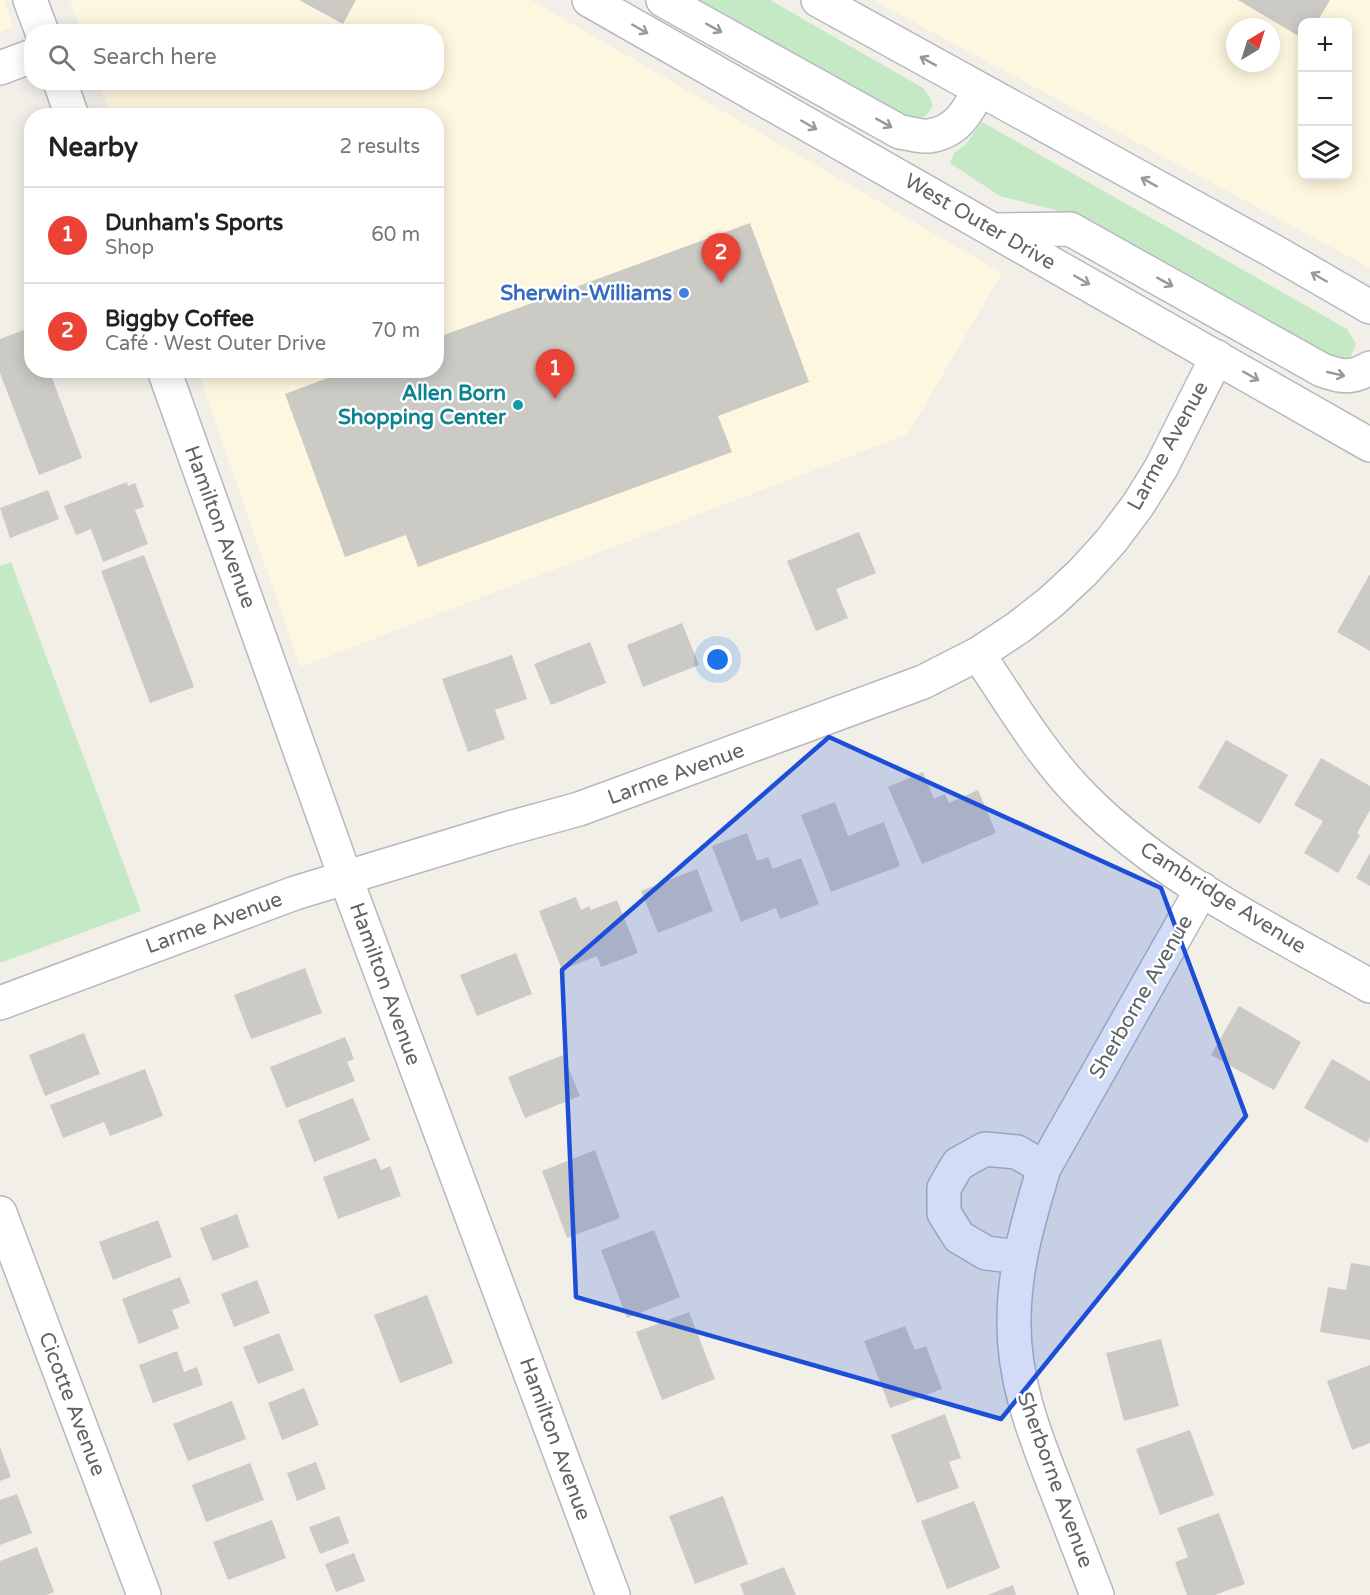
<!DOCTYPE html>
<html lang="en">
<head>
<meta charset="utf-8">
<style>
  body { margin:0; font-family:"Varela Round",sans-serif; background:#f6f6f6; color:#222 }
  .controls { position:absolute; right:18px; top:18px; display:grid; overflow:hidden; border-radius:12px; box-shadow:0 3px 15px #0003 }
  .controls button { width:54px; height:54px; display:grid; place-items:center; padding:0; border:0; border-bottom:2px solid #e0e0e0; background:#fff; color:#222; font:30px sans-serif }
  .compass { position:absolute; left:1226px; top:18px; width:54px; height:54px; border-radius:50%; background:#fff; box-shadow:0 3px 15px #0003; rotate:38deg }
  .you { position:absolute; left:718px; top:660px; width:21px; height:21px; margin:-15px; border:4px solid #fff; border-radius:50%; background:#1a73e8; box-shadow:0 0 0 9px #1a73e833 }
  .badge { display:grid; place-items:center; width:39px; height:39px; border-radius:50%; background:#ea4335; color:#fff; font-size:20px; font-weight:700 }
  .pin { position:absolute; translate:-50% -50px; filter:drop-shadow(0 2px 3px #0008) }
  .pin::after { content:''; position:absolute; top:32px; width:21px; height:18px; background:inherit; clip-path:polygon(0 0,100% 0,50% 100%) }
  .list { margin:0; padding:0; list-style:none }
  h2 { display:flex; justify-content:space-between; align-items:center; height:78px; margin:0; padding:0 24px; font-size:26px }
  h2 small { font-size:20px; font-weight:400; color:#767676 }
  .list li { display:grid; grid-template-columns:39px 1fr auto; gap:18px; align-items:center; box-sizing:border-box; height:96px; padding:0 24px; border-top:2px solid #e0e0e0 }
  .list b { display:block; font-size:22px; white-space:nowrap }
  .list p { margin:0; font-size:20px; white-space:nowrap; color:#767676 }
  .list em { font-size:20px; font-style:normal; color:#767676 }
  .icon { flex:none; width:33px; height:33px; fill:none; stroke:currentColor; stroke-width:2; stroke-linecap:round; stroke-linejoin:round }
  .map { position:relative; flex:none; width:1370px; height:1595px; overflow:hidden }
  .search { position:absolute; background:#fff; box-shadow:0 3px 15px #0003; left:24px; top:24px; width:420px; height:66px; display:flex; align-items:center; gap:15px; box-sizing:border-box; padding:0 21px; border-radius:24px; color:#767676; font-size:22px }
  .panel { position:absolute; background:#fff; box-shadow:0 3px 15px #0003; left:24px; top:108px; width:420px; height:270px; border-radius:24px }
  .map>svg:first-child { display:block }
  .commercial { fill:#fef7e0; fill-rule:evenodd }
  .green { fill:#c5e8c5 }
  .building { fill:#cccac5 }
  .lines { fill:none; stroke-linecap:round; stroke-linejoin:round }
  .minor-casing { stroke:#b5b8bc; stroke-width:36 }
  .secondary-casing { stroke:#b6babf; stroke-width:36 }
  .minor { stroke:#fff; stroke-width:33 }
  .secondary { stroke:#fff; stroke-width:33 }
  .oneway { stroke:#979a9d }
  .marked { fill:#1d4ed8; fill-opacity:0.2; stroke:#1d4ed8; stroke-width:4.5; stroke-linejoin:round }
  .shop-dot { fill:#3f7fe0; stroke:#fff; stroke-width:2 }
  .culture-dot { fill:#0f9aa8; stroke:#fff; stroke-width:2 }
  .labels { text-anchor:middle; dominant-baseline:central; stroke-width:5; stroke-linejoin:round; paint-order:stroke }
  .street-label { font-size:21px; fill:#5f6368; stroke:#fff }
  .shop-label { font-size:21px; font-weight:bold; fill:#366cbe; stroke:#fff; text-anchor:end }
  .culture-label { font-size:21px; font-weight:bold; fill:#0d838f; stroke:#fff; text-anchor:end }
</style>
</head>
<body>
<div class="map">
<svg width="1370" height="1595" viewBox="0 0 1370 1595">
  <rect width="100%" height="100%" fill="#f1efe8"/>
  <path class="commercial" d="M0,0H4L13,26L0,32Z
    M70,0H531L1002,273L908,434L300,667L198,371L436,370V116L110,115L99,83L436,82V32L81,31Z
    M873,0H1370V268ZM1302,22H1348V176H1302ZM1235,27H1271V63H1235Z"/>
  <path class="green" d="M693,0H770L923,88L930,98L933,106C926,119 918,120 904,120Z
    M982,122L1347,329L1356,344L1350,358L1328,363L1067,213L1000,196L950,163L954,153L966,144Z
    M11,562L141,911L0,963V566Z"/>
  <path class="building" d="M299,0H356L343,24Z
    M1238,0H1330L1317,22H1302V37H1300Z
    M750,223L809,382L718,416L732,452L418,567L406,535L345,557L285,394L349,370H436V338Z
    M32,327V370H49L82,458L39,475L0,373V339Z
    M127,482L128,486L135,483L144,507L135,510L148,544L103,562L91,529L76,535L64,506Z
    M48,490L59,519L10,538L0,508Z
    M859,532L876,573L836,589L848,618L816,631L787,561Z
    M144,555L194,687L150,703L101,571Z
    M1370,574V651L1337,632Z
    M682,623L699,665L643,687L627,645Z
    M590,642L606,683L551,705L534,664Z
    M512,655L527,699L495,710L505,739L468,752L442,679Z
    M1226,740L1288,775L1260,824L1198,788Z
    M1321,758L1370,786V810L1357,833L1360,835L1338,873L1304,853L1323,821L1294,805Z
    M923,772L934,799L945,794L949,803L978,790L996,833L922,864L888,787Z
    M835,802L848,836L884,822L900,866L831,892L801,815Z
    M747,833L757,861L768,857L773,869L801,858L819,904L780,919L776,908L741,922L712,846Z
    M1370,853V886L1356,878Z
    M697,869L713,911L658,933L641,891Z
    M576,897L581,910L589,906L591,910L617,900L638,953L601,967L597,956L562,970L539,911Z
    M516,953L532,994L477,1016L460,975Z
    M305,968L322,1013L251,1039L234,995Z
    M1239,1006L1301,1042L1274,1090L1211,1055Z
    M84,1033L100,1074L45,1096L29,1055Z
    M345,1037L354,1059L347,1062L355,1081L286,1108L270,1067Z
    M563,1055L580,1096L525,1118L508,1077Z
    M1332,1059L1370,1081V1137L1367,1143L1304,1108Z
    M145,1069L163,1116L110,1136L104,1122L63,1138L50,1105Z
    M353,1098L370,1140L314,1162L298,1120Z
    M595,1150L620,1218L567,1238L542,1171Z
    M376,1158L381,1170L390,1166L401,1196L338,1219L323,1177Z
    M237,1214L249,1247L213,1261L200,1228Z
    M158,1220L172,1257L113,1280L99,1242Z
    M654,1230L680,1297L627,1318L601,1250Z
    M1351,1263L1370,1266V1340L1320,1332L1328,1287L1346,1290Z
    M180,1277L190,1303L172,1310L179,1328L139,1344L122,1299Z
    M257,1280L270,1313L234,1327L221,1294Z
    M427,1295L453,1363L400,1383L374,1315Z
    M689,1312L715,1379L662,1400L636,1332Z
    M905,1326L915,1350L926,1346L942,1389L890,1408L864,1341Z
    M279,1333L294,1370L258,1384L243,1347Z
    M1161,1339L1179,1406L1124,1421L1106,1353Z
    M177,1351L184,1372L197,1367L203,1385L153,1403L139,1365Z
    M1370,1365V1443L1352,1450L1327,1381Z
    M304,1388L319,1425L282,1440L268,1403Z
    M232,1401L246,1439L188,1461L173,1424Z
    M945,1414L961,1458L949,1462L959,1488L917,1503L891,1435Z
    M1190,1430L1214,1495L1160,1515L1136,1449Z
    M0,1447L11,1477L0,1481Z
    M316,1462L326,1489L297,1501L287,1473Z
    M250,1463L264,1500L206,1522L192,1485Z
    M17,1494L32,1533L0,1545V1500Z
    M723,1496L748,1564L695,1584L669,1516Z
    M974,1501L1000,1568L947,1589L921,1521Z
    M1219,1513L1245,1584L1215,1595H1187L1175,1562L1188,1557L1177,1528Z
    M339,1516L349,1543L320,1554L309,1527Z
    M272,1520L286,1558L228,1580L213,1542Z
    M37,1547L54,1592L47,1595H0V1561Z
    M354,1553L365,1581L336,1592L325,1564Z
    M784,1567L796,1595H744L740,1584Z
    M1013,1585L1016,1595H988Z"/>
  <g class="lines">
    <defs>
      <path id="minor" d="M30,0L42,32
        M0,68L32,56
        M60,82L72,116
        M164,370L346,879L613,1595
        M978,654C1012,704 1043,758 1086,800C1166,880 1272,930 1370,986
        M0,1003L295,893L506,829L579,809L923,682L978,654L1019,627L1052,601L1083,572L1111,541L1138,505L1161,468L1217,357
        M0,1213L144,1595
        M1019,1257L986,1253L959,1237L944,1213V1188L958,1164L985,1149L1017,1152L1044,1168
        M1097,1595C1083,1558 1068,1521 1054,1484C1033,1431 1013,1378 1014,1320C1014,1268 1029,1218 1044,1168L1202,889"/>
      <path id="secondary" d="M589,0L1370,445
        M663,0L900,132C909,133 920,137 929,136C957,132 968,112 979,89
        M818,0L1275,252L1370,307
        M996,230L1070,229L1322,370C1341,377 1351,379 1370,368"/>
    </defs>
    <use href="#minor" class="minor-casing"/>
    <use href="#secondary" class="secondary-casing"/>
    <use href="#minor" class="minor"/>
    <use href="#secondary" class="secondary"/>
  </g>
  <defs><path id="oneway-shaft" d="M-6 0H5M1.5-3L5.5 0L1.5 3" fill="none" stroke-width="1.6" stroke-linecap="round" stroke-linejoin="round" transform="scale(1.5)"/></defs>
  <g class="oneway">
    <use href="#oneway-shaft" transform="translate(714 28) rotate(29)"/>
    <use href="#oneway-shaft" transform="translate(640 29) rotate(30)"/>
    <use href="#oneway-shaft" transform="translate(928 61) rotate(-151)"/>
    <use href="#oneway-shaft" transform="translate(884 123) rotate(29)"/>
    <use href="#oneway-shaft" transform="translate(809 125) rotate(30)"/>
    <use href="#oneway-shaft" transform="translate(1149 182) rotate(-151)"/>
    <use href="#oneway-shaft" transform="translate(1319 277) rotate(-150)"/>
    <use href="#oneway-shaft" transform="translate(1082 280) rotate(30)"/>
    <use href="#oneway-shaft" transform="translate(1165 282) rotate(29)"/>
    <use href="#oneway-shaft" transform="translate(1336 374) rotate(13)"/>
    <use href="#oneway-shaft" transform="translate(1251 376) rotate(30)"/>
  </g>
  <path class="marked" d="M829,737L1161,888L1246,1116L1001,1419L576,1297L562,970Z"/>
  <circle class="shop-dot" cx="684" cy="293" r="6"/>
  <circle class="culture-dot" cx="518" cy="405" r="6"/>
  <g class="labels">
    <g class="street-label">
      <text transform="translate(980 222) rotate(30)">West Outer Drive</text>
      <text transform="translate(1168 446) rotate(-61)">Larme Avenue</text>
      <text transform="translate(220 527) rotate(70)">Hamilton Avenue</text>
      <text transform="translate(676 774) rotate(-20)">Larme Avenue</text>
      <text transform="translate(1223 898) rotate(32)">Cambridge Avenue</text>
      <text transform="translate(214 923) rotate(-20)">Larme Avenue</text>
      <text transform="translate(385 984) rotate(70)">Hamilton Avenue</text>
      <text transform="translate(1141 997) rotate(-60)">Sherborne Avenue</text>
      <text transform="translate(72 1404) rotate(69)">Cicotte Avenue</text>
      <text transform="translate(555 1439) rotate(70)">Hamilton Avenue</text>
      <text transform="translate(1055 1480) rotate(70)">Sherborne Avenue</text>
    </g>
    <g class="shop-label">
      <text x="672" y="293">Sherwin-Williams</text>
    </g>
    <g class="culture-label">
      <text x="506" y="393">Allen Born<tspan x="506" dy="24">Shopping Center</tspan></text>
    </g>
  </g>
</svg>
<div class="controls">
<button>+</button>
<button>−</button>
<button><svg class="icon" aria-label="layers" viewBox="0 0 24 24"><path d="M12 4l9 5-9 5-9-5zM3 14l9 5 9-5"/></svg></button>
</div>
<svg class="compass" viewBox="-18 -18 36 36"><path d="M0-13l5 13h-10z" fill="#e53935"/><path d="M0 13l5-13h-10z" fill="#767676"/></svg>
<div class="you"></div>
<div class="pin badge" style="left:555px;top:399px">1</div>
<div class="pin badge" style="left:721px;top:283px">2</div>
<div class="search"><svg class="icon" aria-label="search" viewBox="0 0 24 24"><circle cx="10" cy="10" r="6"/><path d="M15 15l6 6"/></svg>Search here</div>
<section class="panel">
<h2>Nearby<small>2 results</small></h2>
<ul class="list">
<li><span class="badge">1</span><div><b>Dunham's Sports</b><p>Shop</p></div><em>60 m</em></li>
<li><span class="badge">2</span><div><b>Biggby Coffee</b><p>Café · West Outer Drive</p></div><em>70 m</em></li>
</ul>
</section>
</div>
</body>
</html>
